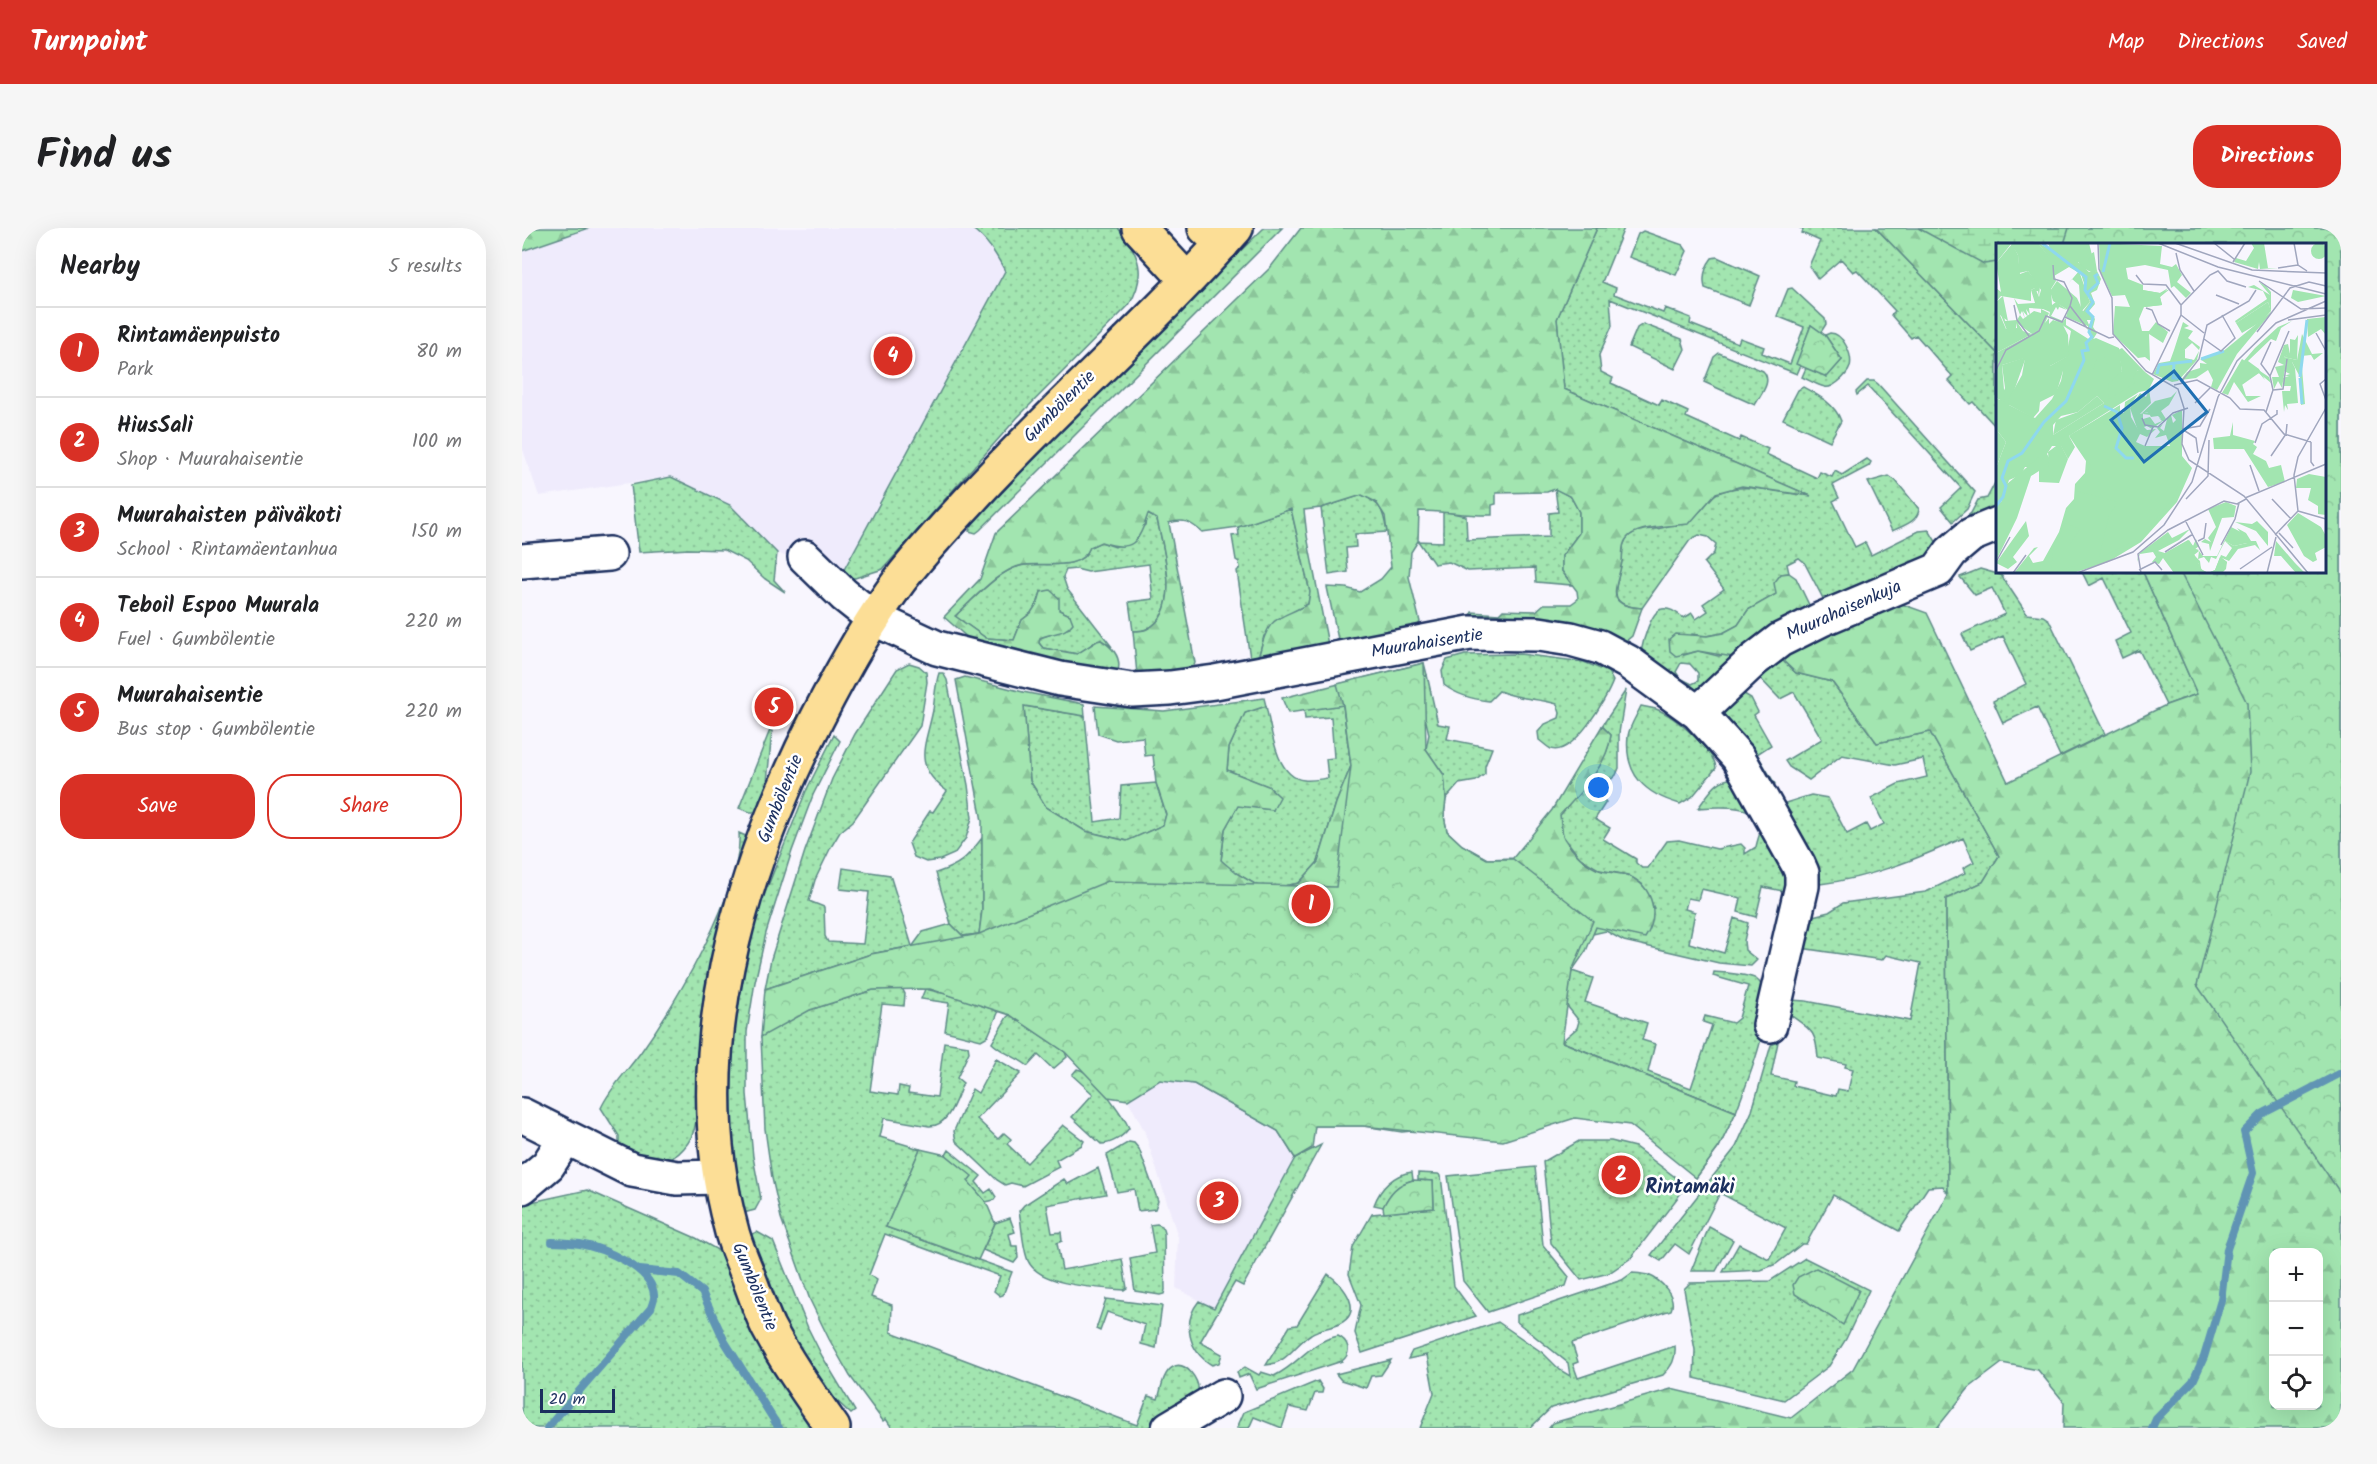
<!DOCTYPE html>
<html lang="en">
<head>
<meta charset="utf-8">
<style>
  body { margin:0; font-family:Kalam,sans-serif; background:#f6f6f6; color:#202124 }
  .controls { position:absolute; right:18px; bottom:18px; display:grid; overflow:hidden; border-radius:12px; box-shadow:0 6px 24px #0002 }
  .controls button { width:54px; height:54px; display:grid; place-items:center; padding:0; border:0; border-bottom:2px solid #e0e0e0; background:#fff; color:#202124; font:30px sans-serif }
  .scale { position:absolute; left:18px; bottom:15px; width:75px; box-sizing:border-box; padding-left:6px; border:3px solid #1b2f5e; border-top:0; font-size:16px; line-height:21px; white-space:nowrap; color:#1b2f5e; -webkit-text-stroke:4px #fff; paint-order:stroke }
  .you { position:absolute; left:1077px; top:560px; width:21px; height:21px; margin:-15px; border:4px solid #fff; border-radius:50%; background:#1a73e8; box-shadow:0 0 0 9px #1a73e833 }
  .badge { display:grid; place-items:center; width:39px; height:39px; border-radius:50%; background:#d93025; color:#fff; font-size:20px; font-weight:700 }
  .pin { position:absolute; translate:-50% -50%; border:3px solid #fff; box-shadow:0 2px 6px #0006 }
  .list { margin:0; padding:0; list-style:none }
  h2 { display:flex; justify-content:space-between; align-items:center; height:78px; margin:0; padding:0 24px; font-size:26px }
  h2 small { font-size:20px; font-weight:400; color:#757577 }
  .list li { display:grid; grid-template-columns:39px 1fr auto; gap:18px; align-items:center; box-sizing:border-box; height:90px; padding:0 24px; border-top:2px solid #e0e0e0 }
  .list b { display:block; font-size:22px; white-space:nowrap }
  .list p { margin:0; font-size:20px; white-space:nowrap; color:#757577 }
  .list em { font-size:20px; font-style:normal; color:#757577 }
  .actions { display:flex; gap:12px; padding:18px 24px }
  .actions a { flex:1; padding:14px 0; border:2px solid #d93025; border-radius:24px; text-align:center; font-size:21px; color:#d93025 }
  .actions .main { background:#d93025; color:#fff }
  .icon { flex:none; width:33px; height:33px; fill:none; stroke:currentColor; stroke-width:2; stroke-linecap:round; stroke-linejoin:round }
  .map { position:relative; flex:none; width:1819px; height:1200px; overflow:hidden; border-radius:24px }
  header { display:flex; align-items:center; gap:36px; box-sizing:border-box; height:84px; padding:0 30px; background:#d93025; color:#fff }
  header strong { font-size:28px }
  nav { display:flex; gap:33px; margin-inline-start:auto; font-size:21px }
  .intro { display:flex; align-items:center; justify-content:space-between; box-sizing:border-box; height:144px; padding:0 36px }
  h1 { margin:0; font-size:42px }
  .button { padding:15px 27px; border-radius:24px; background:#d93025; color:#fff; font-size:21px; font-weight:700 }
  main { display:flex; gap:36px; padding:0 36px }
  aside { flex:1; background:#fff; border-radius:24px; box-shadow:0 6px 24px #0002 }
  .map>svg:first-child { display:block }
  .built { fill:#efebfc }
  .grass { fill:url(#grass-dots); stroke:#5e8a87; stroke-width:1.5; fill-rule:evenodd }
  .forest { fill:url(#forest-firs); stroke:#5e8a87; stroke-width:1.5; fill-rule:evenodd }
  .wetland { fill:url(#wetland-marsh); stroke:#5e8a87; stroke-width:1.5 }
  .park { fill:url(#park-crowns); stroke:#5e8a87; stroke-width:1.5 }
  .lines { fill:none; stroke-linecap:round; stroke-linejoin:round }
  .stream { stroke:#6094b4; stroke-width:8 }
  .minor-casing { stroke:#1b2f5e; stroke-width:38 }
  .major-casing { stroke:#1b2f5e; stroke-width:38 }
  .highway-casing { stroke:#1b2f5e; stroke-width:38 }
  .minor { stroke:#fff; stroke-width:33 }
  .major { stroke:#fcde96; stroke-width:33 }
  .highway { stroke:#fcde96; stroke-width:33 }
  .labels { text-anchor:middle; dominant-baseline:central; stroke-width:5; stroke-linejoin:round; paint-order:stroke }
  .street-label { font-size:18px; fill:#1b2f5e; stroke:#fff }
  .neighbourhood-label { font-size:20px; font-weight:bold; fill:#1b2f5e; stroke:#fff }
  .inset-river { fill:none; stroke:#8ed8ee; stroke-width:3 }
  .inset-road { fill:none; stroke:#a0a6be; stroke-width:1.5 }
  .view { fill:#1f6fb2; fill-opacity:0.15; stroke:#1f6fb2; stroke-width:3 }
  .inset-edge { fill:none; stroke:#1b2f5e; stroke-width:3 }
</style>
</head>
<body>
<header>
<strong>Turnpoint</strong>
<nav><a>Map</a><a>Directions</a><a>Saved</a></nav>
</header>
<div class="intro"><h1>Find us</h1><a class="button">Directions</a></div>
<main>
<aside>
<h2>Nearby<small>5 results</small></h2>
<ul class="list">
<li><span class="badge">1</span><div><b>Rintamäenpuisto</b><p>Park</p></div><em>80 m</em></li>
<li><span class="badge">2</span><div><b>HiusSali</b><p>Shop · Muurahaisentie</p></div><em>100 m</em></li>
<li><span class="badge">3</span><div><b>Muurahaisten päiväkoti</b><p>School · Rintamäentanhua</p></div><em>150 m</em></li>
<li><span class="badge">4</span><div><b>Teboil Espoo Muurala</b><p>Fuel · Gumbölentie</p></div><em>220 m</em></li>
<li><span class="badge">5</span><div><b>Muurahaisentie</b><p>Bus stop · Gumbölentie</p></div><em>220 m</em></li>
</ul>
<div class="actions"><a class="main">Save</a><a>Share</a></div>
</aside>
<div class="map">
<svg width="1819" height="1200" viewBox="0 0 1819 1200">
  <defs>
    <pattern id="grass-dots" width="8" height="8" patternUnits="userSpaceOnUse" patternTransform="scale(1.5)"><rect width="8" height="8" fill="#a2e5b0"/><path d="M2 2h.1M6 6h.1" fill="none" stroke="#8bc59a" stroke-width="1.8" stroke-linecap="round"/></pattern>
    <pattern id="forest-firs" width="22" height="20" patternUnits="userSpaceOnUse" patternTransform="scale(1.5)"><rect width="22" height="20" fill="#a2e5b0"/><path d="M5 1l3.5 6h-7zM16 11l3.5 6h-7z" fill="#8bc59a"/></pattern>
    <pattern id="wetland-marsh" width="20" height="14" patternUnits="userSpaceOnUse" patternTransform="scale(1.5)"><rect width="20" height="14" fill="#a2e5b0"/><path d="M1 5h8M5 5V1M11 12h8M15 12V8" fill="none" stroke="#8bc59a"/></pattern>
    <pattern id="park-crowns" width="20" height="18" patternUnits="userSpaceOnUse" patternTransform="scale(1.5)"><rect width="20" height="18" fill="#a2e5b0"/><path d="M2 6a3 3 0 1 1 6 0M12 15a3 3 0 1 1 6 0" fill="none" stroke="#8bc59a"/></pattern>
  </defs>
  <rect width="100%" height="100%" fill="#f8f6fe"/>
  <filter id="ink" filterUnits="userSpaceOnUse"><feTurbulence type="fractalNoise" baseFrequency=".0167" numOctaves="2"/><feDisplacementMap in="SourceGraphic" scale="12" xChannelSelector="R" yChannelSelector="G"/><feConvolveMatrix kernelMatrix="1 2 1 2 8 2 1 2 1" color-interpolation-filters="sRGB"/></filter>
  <g filter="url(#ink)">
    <path class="built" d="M67,0H449L459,7L474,26L483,43L318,349L255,325L208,277L149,249L17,268L0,219V23Z
      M638,852L672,856L756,903L773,930L692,1080L654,1060L656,1009L622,902L606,872Z"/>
    <path class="grass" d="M449,0H596C618,26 625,47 607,77L495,190L361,341L333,350L318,349L483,43C474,26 465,11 449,0Z
      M742,0H760L458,302L454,305L447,303L458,283L589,149Z
      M1075,0H1102L1080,54L1094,60L1092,66L1141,85L1143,80L1169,90L1168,96L1216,115L1218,110L1242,119L1240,125L1268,136L1282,99L1255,88L1266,61L1270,60L1303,91L1304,96L1299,104L1289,97L1275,136L1279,137L1275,146L1088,71L1090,98L1077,127L1079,144L1091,150L1089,155L1137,177L1140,172L1166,184L1164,189L1217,213L1219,209L1246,221L1244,226L1295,250L1298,244L1310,249L1313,243L1320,247L1345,231L1349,234L1347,238L1311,257L1317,270L1311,273L1333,319L1343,314L1349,327L1397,303L1407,302L1419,322L1412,328L1305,378L1282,334L1277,330L1265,336L1267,345L1259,346L1255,366L1226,382L1216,397L1201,405L1185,408L1170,406L1162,427L1176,423L1196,428L1231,422L1184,463L1168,465L1119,424C1121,413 1129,383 1140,381C1148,379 1156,386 1162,390L1170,385L1174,391L1186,383L1181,376L1202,361L1182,335L1192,325L1194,316L1186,309L1177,307L1168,312L1120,380C1084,378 1094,362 1099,336C1102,326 1098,314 1108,307C1119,299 1132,303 1143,299C1154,296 1168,290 1177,284C1184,279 1188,268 1196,265C1225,252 1256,267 1286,267L1042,161L1035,91ZM1159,435L1168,436L1176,445V453L1170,456L1158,450L1154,444Z
      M1278,0H1354L1475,125V200L1451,174L1448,176L1427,153L1431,149L1394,107L1389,110L1369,87L1373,83L1335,42L1331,44L1319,31L1296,51L1287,38L1298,13L1280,5L1281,2Z
      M1121,3L1161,17L1165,23L1154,47L1107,29L1116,6Z
      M1195,29L1238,48L1227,77L1183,60C1180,48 1183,39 1190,30Z
      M1121,96L1160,111L1163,121L1153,141L1107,119L1115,100Z
      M1308,105C1321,105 1331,127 1328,139C1326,145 1321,150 1316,154C1312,157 1308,160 1303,159C1296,158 1287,152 1280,149L1284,140L1305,148L1320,132L1303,107Z
      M1197,125L1241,143C1251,153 1239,166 1233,177L1182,154L1192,129Z
      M1345,153H1352L1356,156L1453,264L1445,281L1431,294L1419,279L1439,260L1346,158L1335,167L1334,164Z
      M1281,159C1296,167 1313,176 1319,193L1308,213L1261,191L1276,162Z
      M1367,248L1374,253L1397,281C1396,294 1380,298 1370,303L1346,254Z
      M149,249L208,277L255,325L252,352L263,364L243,351L224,333L202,322L167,321L117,324L109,257Z
      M1475,251V289L1435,297L1449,285L1456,272L1465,270Z
      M1033,260L1049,269L1057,284V305L1040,328V343L1050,357L1014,354L1013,340L946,343L927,334L912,336L896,313L921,314V283L944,288L945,312L1027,309V285L1036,284Z
      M840,267C860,276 861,282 865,304L833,306L834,319L824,320L826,344L807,347L799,280Z
      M769,281L788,364L786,376L773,383L742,408L737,427L728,430L715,343L718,340L717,334L714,332L710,308L717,307L716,299Z
      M625,286L635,291C641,320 661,384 625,401C621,403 615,403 611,403L607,374L631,371L627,336L566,344L554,341L544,342L541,349L545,361L590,419L579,412L575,413L556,426L521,420L517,415L518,410L548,400V387L537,382L519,364L516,374L509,385L500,392L492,412L464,410L433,388C450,373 476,343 498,338C521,333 558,345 568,319L579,314L593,319L623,297Z
      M1458,341L1479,347L1505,386L1521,388L1527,392L1583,506L1538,528L1515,479L1481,495L1471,473L1504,456L1481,408L1448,423L1440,406L1483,386L1470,360L1453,367L1438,349Z
      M1560,344H1621L1675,466L1644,477L1617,422L1600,430L1593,413L1609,405L1582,350L1567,358Z
      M998,426L1062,434L1086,444L1091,453C1085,470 1051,529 1029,521C1025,519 1020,514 1017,512L1016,504L1023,496L1037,490L1038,485L1035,476C1014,470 999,472 977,463L967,473C949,471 935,467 922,457L920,443L925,432L943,427Z
      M1256,428L1274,445L1310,454L1355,515L1408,504L1477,628L1461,654L1424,671L1426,966L1421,958L1406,959L1377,1003L1311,967L1284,1016H1280L1254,1036L1239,1042L1201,1044L1217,1016L1247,1031L1264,1000L1198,965L1167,1026L1153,1016L1139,1033L1129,1027L1214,919L1230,883L1249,817L1256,814L1249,848L1272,853L1271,858L1314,868L1316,861L1326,863L1331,841L1323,839L1324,836L1296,830C1294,802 1289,802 1267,786L1268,772L1284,773L1388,793L1399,735L1364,727L1360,732L1279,720L1283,698L1291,688L1307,684L1321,675L1404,664L1443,645L1441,640L1452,634L1441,610C1395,631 1348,650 1298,656L1288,648L1257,577L1289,567L1306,570L1325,606L1344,596L1348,603L1362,596L1349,570L1376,556L1405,549L1401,531L1373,537L1320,527L1287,552L1267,539L1263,533L1300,511L1272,464L1258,471L1234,446Z
      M387,435L397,438L404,444L405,454L398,498L331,593L318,604L309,619L293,652L287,673L302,679L303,708L306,714L341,716L347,664L318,661L321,640L368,647L390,718L349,726L243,761L249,731L283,623L310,551L333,506L375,441Z
      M417,445H421L425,452L446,557L450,590L444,610L432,626L418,632L404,634L392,629L387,615L408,583L411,584L425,563C389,537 404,518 411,482C413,469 413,457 417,445Z
      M905,447L916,496L928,498L925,511L970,520L963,538V546L954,553L937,556L924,571L922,547L904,521L907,506L902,485L899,451Z
      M1104,462L1097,505V540L1094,547L1075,564L1084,574L1073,591L1088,600L1081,611L1114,631V635L1120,640H1126L1145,613L1157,612L1195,621L1219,616L1223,620V626L1234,619C1235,613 1238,606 1239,600C1240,574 1192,579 1176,580C1187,566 1196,546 1216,552L1272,643L1249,720L1261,663L1241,659L1234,689L1216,684L1219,670L1179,661L1176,672L1166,670L1163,681L1173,684L1167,715L1202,725L1212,690L1226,695L1222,713L1223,722L1235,732L1229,738L1197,735L1102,713L1084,703L1071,706L1074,699L1132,680L1120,656L1106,647L1078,642L1058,630L1041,608L1038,587C1058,564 1085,538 1089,507L1080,498Z
      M1222,466L1229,470L1236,484L1232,487L1249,517L1235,526L1253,556L1250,559L1197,492C1202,481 1210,469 1222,466Z
      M821,477L829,538L814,575L796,634L777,655L743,662L714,645L699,633L703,601L716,577L751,582L745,558L705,542L707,520L723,485L744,478C749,500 754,550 782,552C790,553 798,551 806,550L804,531L812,530L809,489L783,491L782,482Z
      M502,478L563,488L573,594L597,590L599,558L634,555L644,587L641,597L606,613L563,603L524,579L508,553Z
      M1119,478C1124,479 1129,480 1134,481C1151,487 1192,521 1194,540L1170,569L1158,576C1123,566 1102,547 1106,508C1107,499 1115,487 1119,478Z
      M248,502L250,503L245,554L234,584H228L217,580Z
      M312,507L318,513L291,567L270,623L244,705L233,754L225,804V866L231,929L239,971L233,982L221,985L211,929L207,861L210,804L229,700L284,563Z
      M217,605L228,610C209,684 183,760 175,836C171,864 183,897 162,920C141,945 121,929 97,919V908L79,880C88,860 106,842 119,824C153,776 221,663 217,605Z
      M460,610V682L457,706L441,708L429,696L414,645C438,637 444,631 460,610Z
      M1050,743L1071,750L1063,774L1125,795L1120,812L1133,816L1126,844L1169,860L1190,797L1181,794L1183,788L1211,795L1217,790L1226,758L1191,748L1192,744C1202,745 1226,746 1234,751C1262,772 1223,858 1214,884L1039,814L1055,800L1057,793L1042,774Z
      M380,760L383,766L382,778L360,776L348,863L376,867L377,858L387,860L386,865L415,869L422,814L446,818L447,824L435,850L441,855C434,870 427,899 407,898L362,890L358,909L398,921L364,999L490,1044L481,1067L478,1068L472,1063L478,1048L363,1006L347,1047L355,1052L349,1069L370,1077L369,1104L615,1197L626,1168L636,1171C639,1162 641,1144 651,1139C663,1132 678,1152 676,1163C673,1178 639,1194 626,1199C613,1200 577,1200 562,1200C498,1200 434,1200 370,1200L364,1191L361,1193L328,1148L307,1111L288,1072L259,990L250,950L243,901L239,809L249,794L351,762Z
      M403,761L438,769L473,782L476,785L466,808L459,812L423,803L427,775L399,771Z
      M488,787L543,824L545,829L531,841L516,827L506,838C495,829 480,825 470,815L485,789Z
      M474,831L499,845L455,891L476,911L482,905L489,911L485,916L505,935L541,897L562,913L560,917L534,932L537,939L501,958L489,955L483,957L475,952L434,913L432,903L450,861L456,865Z
      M555,841C571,843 595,880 604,894L607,900C601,909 589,916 579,916L550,889L571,866L550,847Z
      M1057,913H1089L1113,919L1161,955L1163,960L1109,1030L1087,1045L1059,1052L1029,1015L1021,934Z
      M607,914L612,915L617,921L636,973L633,981L616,983L612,961L595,964L585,927Z
      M799,917L721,1058L713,1054L678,1114L700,1126L697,1135L690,1137C666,1123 660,1094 677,1073L692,1080L773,930Z
      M427,922L459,948L454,954L463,965L469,961L474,969L472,972L464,974L445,953L449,948L424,927Z
      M1013,939L1021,1017L1047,1049L1044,1058L966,1084L941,1053L926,948Z
      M576,940L584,966L525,977L530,1005L539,1004L540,1013L535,1015L540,1042L600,1031L605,1060L602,1062C577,1060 513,1058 505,1030C500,1015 500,998 497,983L502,977L542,951L546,956Z
      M890,944L891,952C875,956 868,965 861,979L852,977C858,960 872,946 890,944Z
      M896,945L916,946L919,948L932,1058L954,1088L840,1125L833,1105L839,1077L827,1046L831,1019L850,986L912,980L911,953L896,952Z
      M65,962L174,1010L201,1025L295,1200H0V976Z
      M488,990L493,1004L487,1006L490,1018H495L496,1030L492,1035L461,1022L473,995Z
      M635,996L640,998L642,1005L643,1062L642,1066L638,1067L613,1063L608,1030L633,1025L628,997Z
      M1187,999L1211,1012L1194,1043H1169Z
      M235,1004L251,1013L286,1100L300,1128L333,1183L329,1186L285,1145L251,1077L227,1007Z
      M1283,1030L1347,1062L1324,1111L1307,1138L1262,1172L1172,1150L1173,1122L1162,1061L1168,1055L1248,1053Z
      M1110,1045C1115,1045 1121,1046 1126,1047C1139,1052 1155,1068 1149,1082L1050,1115L1056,1134L1051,1136L1056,1150L1153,1118C1154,1131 1150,1138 1141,1147L1029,1180L1008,1200H898L912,1165L905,1127L886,1131L890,1123L976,1094L1021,1125L1038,1142L1048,1148L1046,1135L995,1094V1087L1100,1052Z
      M806,1046C822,1057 844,1085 815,1097C807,1100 796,1101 789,1106C772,1117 766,1135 744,1137L768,1098L775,1097Z
      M584,1071L640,1078L634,1120L619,1116L623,1097L585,1084L578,1103L574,1101Z
      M816,1108C827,1113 830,1125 820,1133L734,1161L727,1146L717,1150L715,1144L723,1139L737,1147L739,1144L752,1148C778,1136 786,1114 816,1108Z
      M869,1132L859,1147L849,1148L844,1160L819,1152L814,1146Z
      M796,1153L801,1161L800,1165H793L786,1183L767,1179L760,1200L732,1189L727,1200H715L722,1184Z"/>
    <path class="forest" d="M0,0H67L0,23Z
      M779,0H1075L1035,91L1042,161L1289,268L1220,258L1194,265L1167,296C1151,298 1118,298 1107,308C1099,315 1101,325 1100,334C1095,360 1081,378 1120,380L1110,408L1099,417L948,391L950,384L977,386L981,382L1014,383L1022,376H1049L1056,371L1055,363L1040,343V328L1057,305V284L1049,269L1033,261L1025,264L974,265V276L970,277V287C945,288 922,283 897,283L896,313L889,324L887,349L898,394L895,400L817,416L805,359L824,360L838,364L859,351L869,339L863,288L854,274L840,267L799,280L782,282L785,308L807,422L687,441L692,437L718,434L737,427C747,387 752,394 786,376L788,364L769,281L716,299L680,304C668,294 662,290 647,295L673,435L668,445L615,447L611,403C615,403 621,403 625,401C661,384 641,320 635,291L626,286C616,315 611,325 579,314L568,319C559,344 523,334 501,337C477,341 451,372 433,388L464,410L492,412L500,392L509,385L516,374L519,364L528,362L537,370V382L548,387L551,395C543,407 530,404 518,410L517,415L521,420L555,426L575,413L579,412C592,420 601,431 595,447L463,425L422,389L458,351L474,305L748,40Z
      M1354,0H1819V1200H1541L1542,1174L1516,1142L1480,1135L1447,1160L1415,1200H1027L1031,1195L1149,1161L1269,1190L1331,1141L1426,966L1424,671L1461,654L1477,628L1408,504L1355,515L1310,454L1274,445L1256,428L1377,375L1405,385L1486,554L1644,477L1675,466L1621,344H1802V16H1476L1475,125ZM1752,1024H1796V1178H1752Z
      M1267,345L1274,350L1291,385L1231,422L1211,429L1176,423L1154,428L1148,423L1147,411L1153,406L1185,408L1201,405L1216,397L1226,382L1254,366L1252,355L1259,346Z
      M902,435L905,447L899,451L858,465L922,547L924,571L922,588L925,603L940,617L965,631L991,630L1030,582L1080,498L1089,507C1085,538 1059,564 1038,587C1039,594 1039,604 1042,610C1050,623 1065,639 1080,643C1089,645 1099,645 1107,648C1133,660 1137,689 1123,710L1074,699L1064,723L1050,743L1026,808L1214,884L1197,919L1174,950L1151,927L1156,913L1076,884L880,904L841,898H793L773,930L756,903L672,856L653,853L533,799L349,726L390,719L401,704L429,696L441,708L457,706L460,682V593L434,452L443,449L501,464L562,476L563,488L502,478L508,553L524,579L563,603L605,613L641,597L644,586L634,555L631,527L623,528L621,509L594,512L576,506L573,478L642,483L742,470L744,478L723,485L707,520L705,542L746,558L758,569L751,582L716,578L703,601L699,632L714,645L743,662L777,655L796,634L814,575L829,538L821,477L766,485L760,470Z"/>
    <path class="wetland" d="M1396,0H1819L1802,344V16H1476L1475,34L1462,36Z"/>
    <path class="park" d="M1547,0H1819V966L1675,757L1728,544L1725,475L1658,344H1802V16H1542Z
      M1289,97L1303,107L1320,132L1305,149L1274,136Z
      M902,435L904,521L922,547L924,571L922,588L925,603L940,617L965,631H991L1071,693L1050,743L1040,814L1214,884L1197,919L1174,950L1108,897L1053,890L981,913L841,898H793L790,920L773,930L756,903L672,856L638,852L606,872L586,869L543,824L488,787L408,761L351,762L288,782L239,809L243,761L349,726L457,706L586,653L814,659L829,538L821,477L815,456Z
      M398,921L424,927L450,948L446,953L464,974L473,995L456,1032L364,999Z
      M891,952L911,953L912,980L862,985L861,979C868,965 875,956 891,952Z
      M1294,1040L1337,1062L1321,1097L1273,1066L1271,1057L1276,1049Z"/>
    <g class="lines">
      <path class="stream" d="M118,1042L157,1046L180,1064L203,1114L257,1200
        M25,1200L129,1080C130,1076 133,1071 132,1067C130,1040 81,1020 58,1016C49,1015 39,1014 30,1014
        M1630,1200L1634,1191L1671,1153L1682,1129L1699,1072L1705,1021L1731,945L1722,904L1740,886L1819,845"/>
      <defs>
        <path id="minor" d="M283,329L322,367L351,390L415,420L538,451L610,462L648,460L693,454L948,405L1017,406L1049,411L1078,419L1106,434L1176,485L1216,529L1276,636L1280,645V658L1248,797
          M0,333L87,326
          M1176,485L1232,432L1258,412L1300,391L1416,342L1429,324L1449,307L1476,296
          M0,887L110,942L155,950L197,949
          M0,959L26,937L44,909
          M647,1200L701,1168"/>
        <path id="major" d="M311,1200C288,1167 265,1135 246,1099C237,1080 231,1059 223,1040C218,1027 212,1014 209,1000C162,828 217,644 295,491C320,442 346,395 378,352C400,323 424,298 448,272C534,178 630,95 714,0"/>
        <path id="highway" d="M617,0L665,52
          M683,0L700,16"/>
      </defs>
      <use href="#minor" class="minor-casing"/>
      <use href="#major" class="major-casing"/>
      <use href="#highway" class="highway-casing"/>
      <use href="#minor" class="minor"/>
      <use href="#major" class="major"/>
      <use href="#highway" class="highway"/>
    </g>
  </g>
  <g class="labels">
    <g class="street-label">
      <text transform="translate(538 179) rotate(-45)">Gumbölentie</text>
      <text transform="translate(1322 383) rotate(-24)">Muurahaisenkuja</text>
      <text transform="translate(905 416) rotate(-9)">Muurahaisentie</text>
      <text transform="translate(259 571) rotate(-68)">Gumbölentie</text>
      <text transform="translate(232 1059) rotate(68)">Gumbölentie</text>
    </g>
    <g class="neighbourhood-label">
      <text x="1168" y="960">Rintamäki</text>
    </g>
  </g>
  <g transform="translate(1474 15)">
    <rect width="330" height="330" fill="#f8f6fe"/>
    <path d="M0,0H42L55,16L60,38L55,46L56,62L60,59L71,67L63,64L62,67L60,64L55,73L67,78L70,75V82L94,97L100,95L123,105L126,128L113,155L142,127L149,129L158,136L153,146L155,160L144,171L153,169L154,172L147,171V176L154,174L159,181L166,178L163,175L168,177L156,186L151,183L148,184L153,189L142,188L134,165L144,150L150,154L153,147L143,149L73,193L79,204L72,216L65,203H56L51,211L55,218L53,224H29L25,232L13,237L6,258L0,263V225L10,199L0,186V155L4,157L9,145L6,122L30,114L13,162L39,175L56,156L65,138L67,128H54V123L70,114L75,88L53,73L54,69L47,66L33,65L34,72L30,66L32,74L27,68L29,76L26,68L24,72L18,55L22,61L39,60L35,47L39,45L43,54L45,47L32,28L23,30L22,12L15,1L0,20ZM101,153L108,160L57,192V182L65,173L82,169ZM98,9L101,28L97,30L85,24L82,18ZM83,28L94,59L85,69L83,42L76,36L72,41ZM263,39L270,43L275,49V70L241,111L221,147L215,144L217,137L212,127L200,135L185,137L191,129L204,125V120L211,121L204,116L225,110L275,69L272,59L240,80L239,78L271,56L267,48L252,44L258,42L274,52ZM297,47L330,53L302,59L295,55ZM7,53L12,78L4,72L10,86L21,85V79L27,88L36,91L0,110V59ZM302,92L301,117L288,114L294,110V96L299,97ZM181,106L185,109L189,106V115L198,117L203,108L201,117L182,138L176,139L157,131L163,120L174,118L178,107ZM290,119H296L299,125L302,160L291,161L292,167L289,162L288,169L286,148H294L295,143H288L287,135L293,133H288L294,131L288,128ZM235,284L251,292V300L238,303L229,298L220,316L215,314L213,320L208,314L202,316L203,308L207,313H221Z" fill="#a2e5b0" fill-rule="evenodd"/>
    <path d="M42,0L54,6L52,0H93L96,12L90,19H82L93,29L101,28L105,36L101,47L95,50L99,61L93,68L99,76L97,84L101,90L96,98L91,85L96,77H90L85,71L94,59L85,31L73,24L58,33L54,16ZM103,0L166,3L164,21L176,24L180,21L186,32L181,39L195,50L190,55L178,43L175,45L172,27L149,22L130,25L132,36L147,42V47L164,50L174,46L164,54L166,62L148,64L143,76L146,88H153L160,79L172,89L167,100L153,91L154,118L149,114L142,115L117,91L119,63L134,64L129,52L116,53L104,28ZM255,0H268L272,25H282L264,26L263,19L262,26L238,19L240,15L250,18L258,5ZM315 8a8 8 0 1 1 16 0a8 8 0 1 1-16 0ZM16,1L22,12L24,31L32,28L44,43L43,54L42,48L37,49L39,45L35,47V58L5,53L0,59V45L5,49L0,20ZM272,59L275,68L266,78L246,90L240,80ZM6,61L9,78L21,77L24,72L27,76L38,68L45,70V66L53,70L49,80L53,75V81L57,77L66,80L72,92L73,113L54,123V128H67L60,151L44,159L43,168L37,175L13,162L12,157L26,132L29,115L6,122L9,159L0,155V110L36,91L21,80L19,89L12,90L3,67ZM330,74V92L325,86L312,94L311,76ZM296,78L285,85L280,98L275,96L252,118L263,126L269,137L263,130L243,144L246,120L259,105L282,84ZM187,79L193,83L188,85L197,88L192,95L204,104L203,107L196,100L185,110L178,107ZM306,91L316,111L327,110L318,117L315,112L305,113L309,161L305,162L304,134L296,119H290L286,145L282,138L278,146L276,134H283L279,124L288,122L282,119L288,102L292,101L294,111L288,114L301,117ZM126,105L149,129L146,132L142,127L137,135L139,140L113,156L112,141L126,128L122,107ZM101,114H108L114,128H97ZM142,151L134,163L135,174L143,188L160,186L151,194L144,191L140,199L149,203H174L170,192L159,195L164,189L161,185L167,181L164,185L168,188L171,176L175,172L177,180L180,177L176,172L186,167V213L196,225L181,259L145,299L112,319L77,330H18L38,305L42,304L33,313L37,320L47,318L63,289L70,265L78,256L79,241L89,230L90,218L73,193L124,162V169L128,170L129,159ZM101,153L108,160L57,192L60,177L82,169ZM0,186L10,199L0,225ZM64,200L72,216L63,240L43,239V228L35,233L21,275L0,318V263L6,258L5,246L43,214L53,224L52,209ZM313,231L330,234V272L322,271V263L312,257L315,245H300L301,236ZM230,259L240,263L238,274L226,275L214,308L213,301L205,299L209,296L215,299L212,295L220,284L212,266ZM30,278L33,293L17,314L21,319L12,326L0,320ZM261,278L272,289V303L260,288L239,279L256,281ZM241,285L250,290L255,298H260L264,307L259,302L242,306L233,318L226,315L231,319L226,330H200L203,321L195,312L197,330H178L167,315L163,321L156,319L160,314L157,309L144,311L141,319L142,313L145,309L172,289L176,295L194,286L183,297L162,308L169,310L192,297L197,303L200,296L203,303L198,307L203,308L198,312L204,318L205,326L212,330L219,327L225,312L230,314L236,305L229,298L238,303L251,300V293L248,294Z" fill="#a2e5b0"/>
    <path d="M302,270L325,284L330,293V304L319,310L321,317L317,319L308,313L291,282Z" fill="#a2e5b0"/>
    <path d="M172,45L164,54L166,62L149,64L146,47L164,50ZM246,116L273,134L275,140L263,130L256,133L246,141L250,153H265L252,159L238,139L232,152L226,150ZM181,148L173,162L165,168L170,176L168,179L162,173L155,174L152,169L145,171L159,158L175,154ZM99,178L132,188L138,200L156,209L160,218L183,208L191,223L176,257L152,285L134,300L103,315L113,272L122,259L81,248V241L95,223L74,192ZM237,179V192L259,198L257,201L261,204L257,211L270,218L273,225L285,222L289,239L272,244L248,206H218L217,195L234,193ZM69,280L84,286L74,301L92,319L55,330L57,306ZM193,297L197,303L203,300L197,305L203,307L198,311L206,327L212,330L219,327L224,314L231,319L230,326L226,330H178L168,311ZM280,298L299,320L309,330H300L285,313H278Z" fill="#a2e5b0"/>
    <path d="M61,38L81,55L94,84L70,74L72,67L57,58L54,48Z" fill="#a2e5b0"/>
    <path class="inset-river" d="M107,29L114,0M91,50L102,40L99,33L102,31M205,116L228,108M178,121L177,135H182M161,131L163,122L196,118M304,134L311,77M304,135L306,161M108,163L121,169L126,185L120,205L130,215H138M0,263L7,254L10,243L6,235L12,218L26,210L48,179L70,158L88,117L86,108L92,107L90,100L96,94L93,89L97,74L91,68L97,59L89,47L90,34L46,0"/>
    <path class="inset-road" d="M102,0L103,26L116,55L117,91L150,128L182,146L188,165L186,201L193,217L248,253L312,330M162,0L222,24L330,51M179,0L256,27L330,30M218,0L238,16M298,0L302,22L311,28M180,10L184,27L198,48M237,19L249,0M57,22L58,36L68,39L76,55L74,63M282,25L302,22M140,32L147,41L170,42L185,62M263,38L305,66L330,65M220,52L243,61M18,62L21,77L33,93M150,65L156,67L162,81L174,88M185,72L208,90M69,74L113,95L118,94M292,77L330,72M261,89L294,45L313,39L330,43M320,90L330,108M208,96L225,108L239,95L226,72M0,127L10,107L43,88L50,73L66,79L74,63L91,85M156,132L185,72V62L214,32L222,28L231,38L250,44M274,133L265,121L275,99M330,136L324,141L330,157M185,139L203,116L211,82L253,58L260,47M178,142L201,137L234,155L244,166L268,167L288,191L315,199M277,147L287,146L291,116M199,160L214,145M270,169L277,147L274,133L293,88M146,175L149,182L162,184L177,170L192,165M186,186L204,183L214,166M189,188L200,195L202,210M315,199V219L318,223M259,200L266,181L281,171V167M149,203L157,184M275,213L290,191L291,181M254,222L263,248M249,255L330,221M190,256L212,233L213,197M276,256L295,276M302,268L298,232L302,214L330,165M302,268L330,276M189,277L207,312M283,290L297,305M279,292L302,268M202,298L208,295L210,280M225,302L239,276L243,260M169,309L197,291M0,319L14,294M244,326L276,304M143,327L159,319L166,327M17,330L30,312M81,330L137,309L168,282L196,239L222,154L241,118L280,80L330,58M145,330L142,311L172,287L228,258L241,261L250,256M271,330L280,294"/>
    <path class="view" d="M178,128L211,169L148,219L115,177Z"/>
    <rect width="330" height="330" class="inset-edge"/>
  </g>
</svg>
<div class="controls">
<button>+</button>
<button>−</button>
<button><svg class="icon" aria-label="locate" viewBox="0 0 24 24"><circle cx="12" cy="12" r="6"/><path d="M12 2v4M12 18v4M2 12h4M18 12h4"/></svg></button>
</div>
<div class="scale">20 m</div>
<div class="you"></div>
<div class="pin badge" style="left:789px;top:676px">1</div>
<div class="pin badge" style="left:1099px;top:947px">2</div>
<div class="pin badge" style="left:697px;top:973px">3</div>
<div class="pin badge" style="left:371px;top:128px">4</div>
<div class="pin badge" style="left:252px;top:479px">5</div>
</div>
</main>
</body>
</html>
